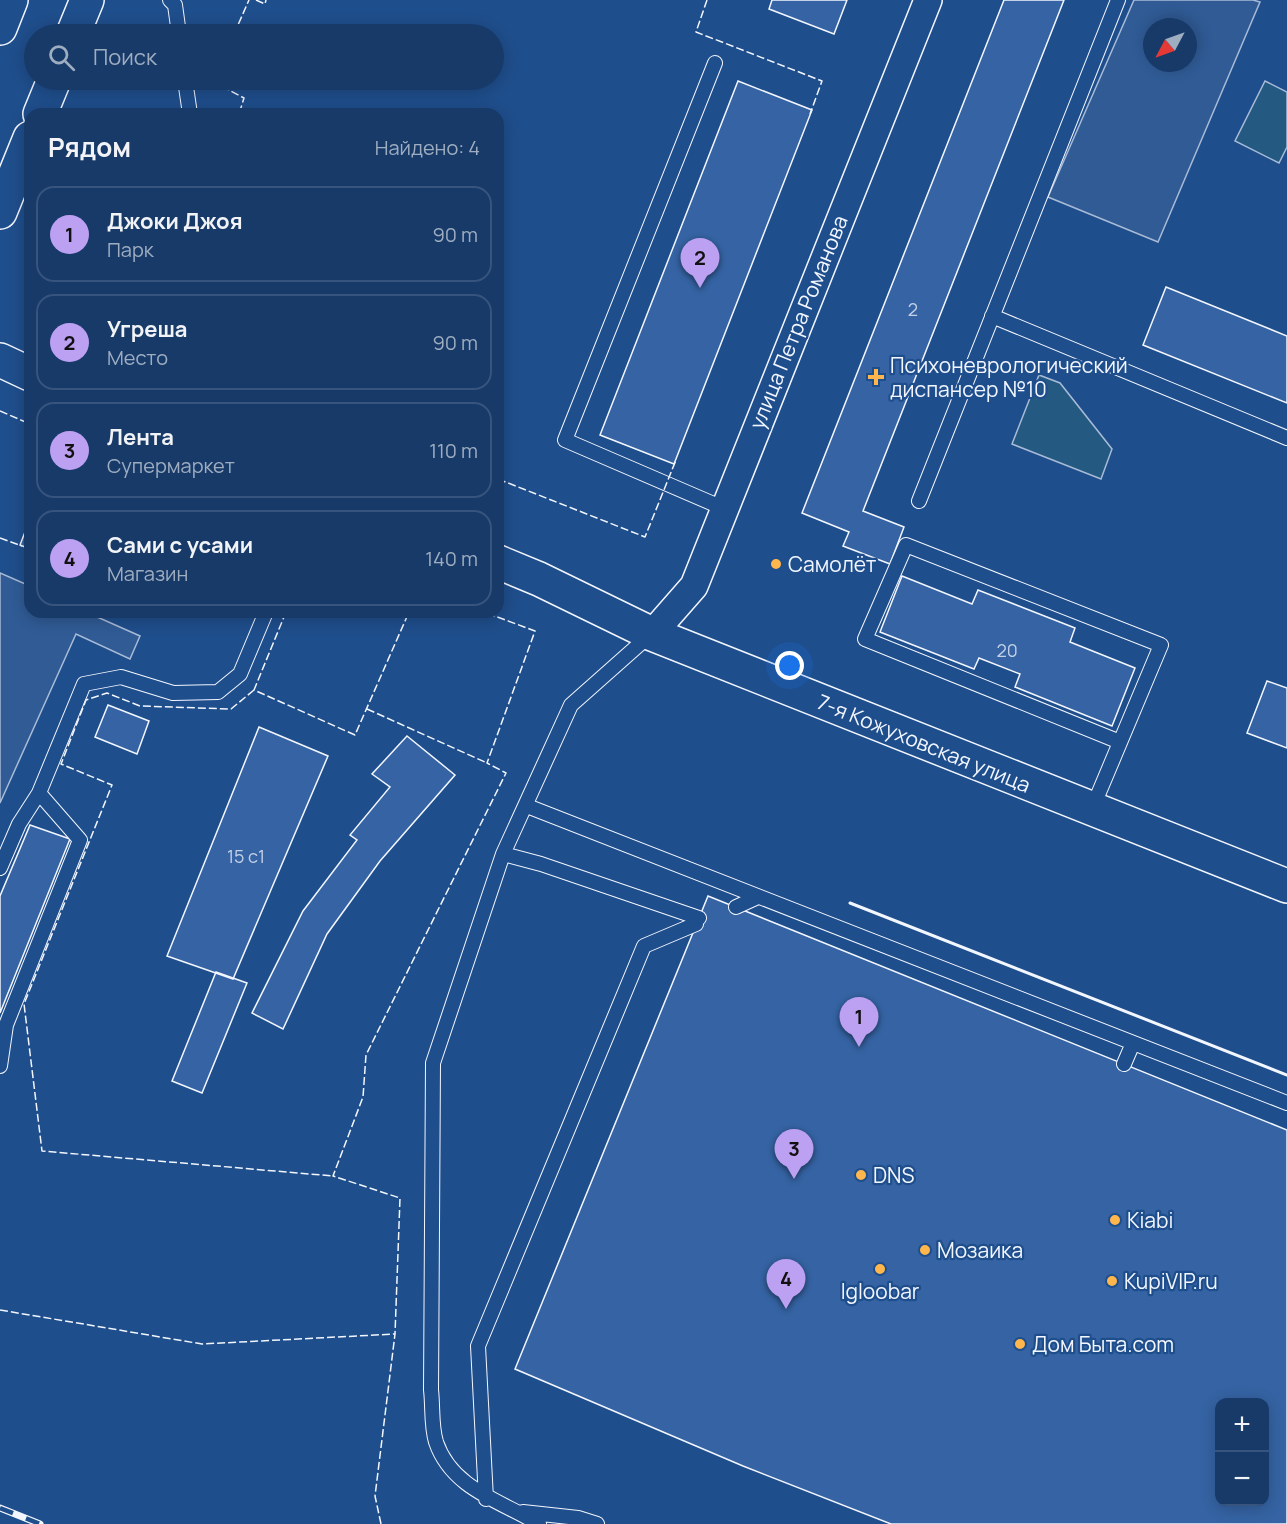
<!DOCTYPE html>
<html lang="ru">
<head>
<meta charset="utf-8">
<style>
  body { margin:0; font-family:Manrope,sans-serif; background:#20416f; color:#f1f3f6 }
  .controls { position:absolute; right:18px; bottom:18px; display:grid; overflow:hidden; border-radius:12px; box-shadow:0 3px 15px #0003 }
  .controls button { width:54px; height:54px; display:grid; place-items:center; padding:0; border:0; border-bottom:2px solid #36547d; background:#173a69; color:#f1f3f6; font:30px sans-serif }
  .compass { position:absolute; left:1143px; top:18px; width:54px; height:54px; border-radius:50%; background:#173a69; box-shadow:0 3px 15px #0003; rotate:229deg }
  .you { position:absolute; left:790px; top:666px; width:21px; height:21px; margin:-15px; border:4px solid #fff; border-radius:50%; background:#1a73e8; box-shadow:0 0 0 9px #1a73e833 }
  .badge { display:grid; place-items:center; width:39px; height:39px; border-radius:50%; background:#bca0f2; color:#111; font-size:20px; font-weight:700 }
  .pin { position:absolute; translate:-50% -50px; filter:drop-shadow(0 2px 3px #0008) }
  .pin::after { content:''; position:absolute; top:32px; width:21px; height:18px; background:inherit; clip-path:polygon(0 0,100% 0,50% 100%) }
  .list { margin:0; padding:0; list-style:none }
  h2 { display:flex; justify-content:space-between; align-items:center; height:78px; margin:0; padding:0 24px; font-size:26px }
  h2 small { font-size:20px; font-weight:400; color:#9eadc0 }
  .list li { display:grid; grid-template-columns:39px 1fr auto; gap:18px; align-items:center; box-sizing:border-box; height:96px; margin:0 12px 12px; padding:0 12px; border:2px solid #36547d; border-radius:18px }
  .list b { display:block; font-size:22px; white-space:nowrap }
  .list p { margin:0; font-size:20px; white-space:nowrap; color:#9eadc0 }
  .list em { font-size:20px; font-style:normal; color:#9eadc0 }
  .icon { flex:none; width:33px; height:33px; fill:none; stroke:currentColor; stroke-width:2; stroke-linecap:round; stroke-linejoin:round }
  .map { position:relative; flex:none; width:1287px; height:1524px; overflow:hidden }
  .search { position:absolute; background:#173a69; box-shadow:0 3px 15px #0003; left:24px; top:24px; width:480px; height:66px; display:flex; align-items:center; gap:15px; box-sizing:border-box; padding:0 21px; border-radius:33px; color:#9eadc0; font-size:22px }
  .panel { position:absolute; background:#173a69; box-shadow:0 3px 15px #0003; left:24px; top:108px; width:480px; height:510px; border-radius:18px }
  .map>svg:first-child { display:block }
  .green { fill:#245a82; stroke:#a8bbd7; stroke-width:1.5 }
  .parking { fill:#305b95; stroke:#a8bbd7; stroke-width:1.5; fill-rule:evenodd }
  .building { fill:#3563a3; stroke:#f2f6ff; stroke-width:1.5; fill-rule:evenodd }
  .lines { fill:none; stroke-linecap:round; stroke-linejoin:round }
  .service-casing { stroke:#f2f6ff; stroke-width:16 }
  .minor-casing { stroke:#f2f6ff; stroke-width:30 }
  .tertiary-casing { stroke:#f2f6ff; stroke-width:36 }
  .secondary-casing { stroke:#f2f6ff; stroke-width:36 }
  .service { stroke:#1f4e8c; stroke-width:14 }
  .minor { stroke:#1f4e8c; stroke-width:27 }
  .tertiary { stroke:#1f4e8c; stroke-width:33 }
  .secondary { stroke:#1f4e8c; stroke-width:33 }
  .rail-casing { stroke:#f2f6ff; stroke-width:7 }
  .rail { stroke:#1f4e8c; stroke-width:4.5; stroke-dasharray:14; stroke-linecap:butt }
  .fence { stroke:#f2f6ff; stroke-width:1.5; stroke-dasharray:8 3; stroke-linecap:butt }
  .wall { stroke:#f2f6ff; stroke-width:3 }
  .poi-dot { fill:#ffb74d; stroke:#1f4e8c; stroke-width:2 }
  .labels { text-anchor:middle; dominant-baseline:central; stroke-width:4.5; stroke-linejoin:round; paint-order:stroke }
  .number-label { font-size:18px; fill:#c3d1e8 }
  .street-label { font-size:21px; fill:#f2f6ff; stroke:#1f4e8c }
  .poi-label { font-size:21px; fill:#f2f6ff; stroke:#1f4e8c; text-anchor:start }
</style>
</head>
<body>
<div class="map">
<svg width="1287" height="1524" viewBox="0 0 1287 1524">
  <rect width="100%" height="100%" fill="#1f4e8c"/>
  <path class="green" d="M1265,81L1287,92V147L1279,163L1235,141Z
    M1039,375L1060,383L1112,449L1101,479L1012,444Z"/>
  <path class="parking" d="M1134,0H1253L1260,2L1158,242L1048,197ZM1152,27H1188V63H1152Z
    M0,573L30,586V612H86L140,636L130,659L76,634L0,803Z"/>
  <path class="building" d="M772,0H847L834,34L769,9Z
    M1004,0H1064L863,511L904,527L890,564L843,546L849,532L802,513Z
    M738,81L812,110L674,464L600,435Z
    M1166,287L1287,336V403L1143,345Z
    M30,519V549L20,545Z
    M902,576L972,604L978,590L1075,628L1070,642L1135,668L1112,726L1015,687L1020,674L979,658L974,669L880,632Z
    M1267,681L1287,688V748L1247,733Z
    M108,705L149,721L137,754L95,737Z
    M259,727L328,756L233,979L167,956Z
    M407,736L455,775L380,861L327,934L283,1029L252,1013L303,911L357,840L350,835L390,787L372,774Z
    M30,825L70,839L0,1013V896Z
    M708,896L1287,1130V1524H891L743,1466L515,1369ZM1220,1402H1264V1502H1220Z
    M216,972L247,983L202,1093L172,1081Z"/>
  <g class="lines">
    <defs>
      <path id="service" d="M170,0L175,5L179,34
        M715,63L565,440L723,508
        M185,80L190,114
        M992,316L1287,438
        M919,501L1118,0
        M527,806L1287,1103
        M1092,809L1161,645L906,545L865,639L1120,742
        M503,854L541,864L699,918
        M0,868L19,824L39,793
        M736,907L758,897
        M1124,1064L1133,1043
        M0,1066L6,1025L80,840L39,793L84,684L121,677L173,693L218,692L240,674L266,612
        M486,1499L478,1346L644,946L696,924
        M523,1512L578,1518L597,1524
        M539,1524C501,1501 452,1489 436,1442C431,1426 433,1406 431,1390L433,1063L503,854L571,705L651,634"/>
      <path id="minor" d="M652,634L694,586L928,0"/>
      <path id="tertiary" d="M0,360L30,374
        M498,562L539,579L652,634L1287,886"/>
      <path id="secondary" d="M0,28L11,0
        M73,34L87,0
        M40,114L54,80
        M0,212L30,138"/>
    </defs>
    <use href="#service" class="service-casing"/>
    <use href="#minor" class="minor-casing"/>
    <use href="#tertiary" class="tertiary-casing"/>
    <use href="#secondary" class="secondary-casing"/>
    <use href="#service" class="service"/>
    <use href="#minor" class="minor"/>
    <use href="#tertiary" class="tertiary"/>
    <use href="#secondary" class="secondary"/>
    <defs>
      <path id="rail" d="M0,1508L40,1524"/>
    </defs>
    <use href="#rail" class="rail-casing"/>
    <use href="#rail" class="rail"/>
    <path class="fence" d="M256,0L265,4L266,0
      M707,0L696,32L822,81L810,114
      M234,34L249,0
      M215,80L214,82L244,98L239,114
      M0,411L30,424
      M498,479L645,537L676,460
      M0,538L22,546
      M286,612L254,690L355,735L409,612
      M254,690L231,709L140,706L107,693L86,700L61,764L112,785L24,1004L42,1151L333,1176
      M367,709L487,763
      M0,1310L202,1344L395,1334
      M381,1524L375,1496L395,1334L400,1198L333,1176L363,1097L366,1055L506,773L487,763L535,631L484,612"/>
    <path class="wall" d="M850,903L1287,1075"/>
  </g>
  <g class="poi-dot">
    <path d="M873 368h6v6h6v6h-6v6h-6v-6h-6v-6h6z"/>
    <circle cx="776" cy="564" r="6"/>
    <circle cx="861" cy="1175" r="6"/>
    <circle cx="1115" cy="1220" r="6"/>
    <circle cx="925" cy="1250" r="6"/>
    <circle cx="880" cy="1269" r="6"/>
    <circle cx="1112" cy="1281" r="6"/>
    <circle cx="1020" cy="1344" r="6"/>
  </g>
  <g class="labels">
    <g class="number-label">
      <text x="913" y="309">2</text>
      <text x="1007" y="650">20</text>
      <text x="246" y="856">15 с1</text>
    </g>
    <g class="street-label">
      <text transform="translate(798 322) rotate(-68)">улица Петра Романова</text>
      <text transform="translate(924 743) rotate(22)">7-я Кожуховская улица</text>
    </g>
    <g class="poi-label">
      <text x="890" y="365">Психоневрологический<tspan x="890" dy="24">диспансер №10</tspan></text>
      <text x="788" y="564">Самолёт</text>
      <text x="873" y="1175">DNS</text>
      <text x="1127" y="1220">Kiabi</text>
      <text x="937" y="1250">Мозаика</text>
      <text x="1124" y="1281">KupiVIP.ru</text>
      <text x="880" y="1291" text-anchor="middle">Igloobar</text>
      <text x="1032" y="1344">Дом Быта.com</text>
    </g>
  </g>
</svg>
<div class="controls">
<button>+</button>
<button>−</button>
</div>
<svg class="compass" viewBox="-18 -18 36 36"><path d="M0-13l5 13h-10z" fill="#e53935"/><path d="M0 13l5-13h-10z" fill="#9eadc0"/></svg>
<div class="you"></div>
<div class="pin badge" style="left:859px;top:1047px">1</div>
<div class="pin badge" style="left:700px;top:288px">2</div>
<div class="pin badge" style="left:794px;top:1179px">3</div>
<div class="pin badge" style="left:786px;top:1309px">4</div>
<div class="search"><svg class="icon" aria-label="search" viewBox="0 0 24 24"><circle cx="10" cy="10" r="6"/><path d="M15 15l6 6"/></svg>Поиск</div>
<section class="panel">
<h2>Рядом<small>Найдено: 4</small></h2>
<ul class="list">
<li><span class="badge">1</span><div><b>Джоки Джоя</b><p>Парк</p></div><em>90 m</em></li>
<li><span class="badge">2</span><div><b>Угреша</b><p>Место</p></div><em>90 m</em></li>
<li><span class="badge">3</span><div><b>Лента</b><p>Супермаркет</p></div><em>110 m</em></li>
<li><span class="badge">4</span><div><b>Сами с усами</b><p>Магазин</p></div><em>140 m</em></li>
</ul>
</section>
</div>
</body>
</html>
